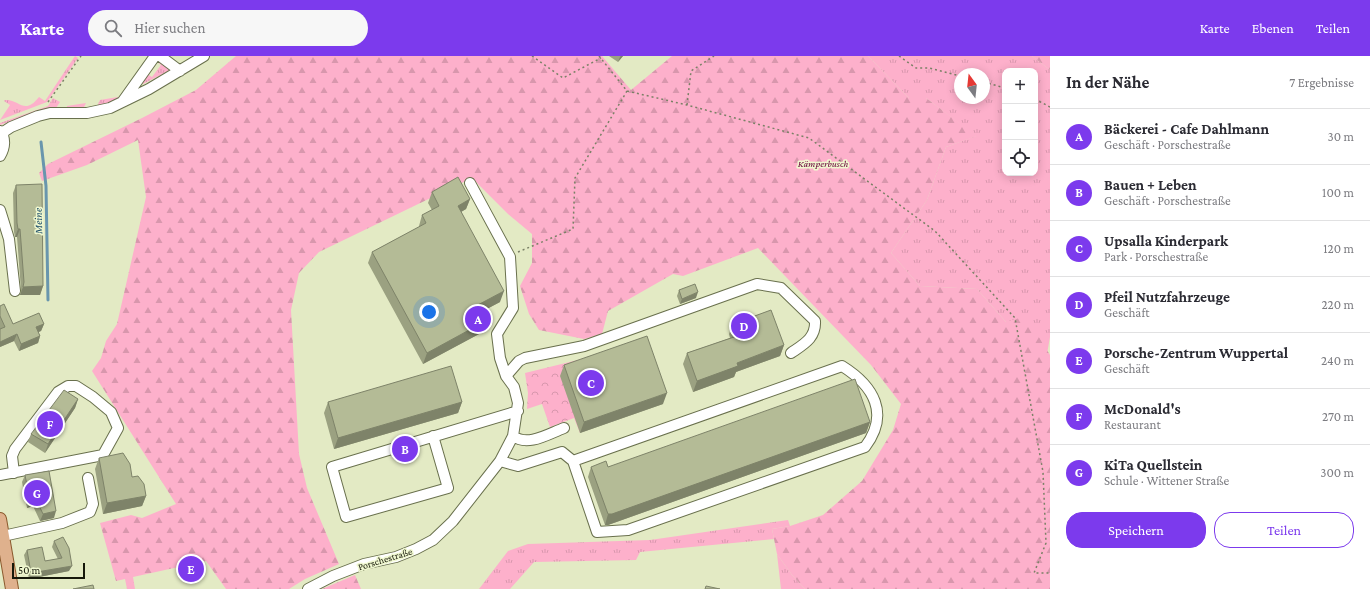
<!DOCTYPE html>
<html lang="de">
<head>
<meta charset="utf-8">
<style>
  body { margin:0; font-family:"Crimson Pro",serif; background:#f7f7f7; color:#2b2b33 }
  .controls { position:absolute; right:12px; top:12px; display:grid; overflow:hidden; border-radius:8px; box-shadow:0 2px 10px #0003 }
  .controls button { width:36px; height:36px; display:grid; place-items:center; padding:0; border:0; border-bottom:1px solid #e1e1e2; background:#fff; color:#2b2b33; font:20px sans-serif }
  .compass { position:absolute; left:954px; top:12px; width:36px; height:36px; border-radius:50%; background:#fff; box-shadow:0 2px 10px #0003; rotate:345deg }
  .scale { position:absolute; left:12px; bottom:10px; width:73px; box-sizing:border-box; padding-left:4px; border:2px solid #16180a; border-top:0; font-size:11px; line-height:14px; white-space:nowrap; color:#16180a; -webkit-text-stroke:3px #f0f8d0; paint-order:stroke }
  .you { position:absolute; left:429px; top:256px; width:14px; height:14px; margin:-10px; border:3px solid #fff; border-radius:50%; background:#1a73e8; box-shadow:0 0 0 6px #1a73e833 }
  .badge { display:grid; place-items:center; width:26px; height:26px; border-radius:50%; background:#7c3aed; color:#fff; font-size:13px; font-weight:700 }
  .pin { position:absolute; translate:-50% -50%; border:2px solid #fff; box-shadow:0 1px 4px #0006 }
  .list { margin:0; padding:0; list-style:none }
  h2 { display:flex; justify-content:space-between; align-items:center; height:52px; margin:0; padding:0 16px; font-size:17px }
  h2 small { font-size:13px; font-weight:400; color:#7c7c81 }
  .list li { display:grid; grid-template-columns:26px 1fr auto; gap:12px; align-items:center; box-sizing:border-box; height:56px; padding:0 16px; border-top:1px solid #e1e1e2 }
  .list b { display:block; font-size:15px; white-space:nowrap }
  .list p { margin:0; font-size:13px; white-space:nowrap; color:#7c7c81 }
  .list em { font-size:13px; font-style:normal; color:#7c7c81 }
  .actions { display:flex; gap:8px; padding:12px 16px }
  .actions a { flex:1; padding:9px 0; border:1px solid #7c3aed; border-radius:16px; text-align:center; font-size:14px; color:#7c3aed }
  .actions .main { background:#7c3aed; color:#fff }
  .icon { flex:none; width:22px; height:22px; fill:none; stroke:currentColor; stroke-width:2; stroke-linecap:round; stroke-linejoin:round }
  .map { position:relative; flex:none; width:1050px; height:533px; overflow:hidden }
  header { display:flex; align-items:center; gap:24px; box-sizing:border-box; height:56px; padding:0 20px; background:#7c3aed; color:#fff }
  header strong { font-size:19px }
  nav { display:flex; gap:22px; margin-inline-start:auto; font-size:14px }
  .search { width:280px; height:36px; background:#f7f7f7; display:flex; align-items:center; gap:10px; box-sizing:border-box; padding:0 14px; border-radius:22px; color:#7c7c81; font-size:15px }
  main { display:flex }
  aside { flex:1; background:#fff }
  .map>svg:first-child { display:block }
  .grass { fill:url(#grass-tufts); fill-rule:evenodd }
  .forest { fill:url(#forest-firs) }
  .park { fill:url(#park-crowns) }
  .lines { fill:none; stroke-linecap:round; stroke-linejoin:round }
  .stream { stroke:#6996ad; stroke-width:3 }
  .minor-casing { stroke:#69704d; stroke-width:12 }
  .major-casing { stroke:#8b5a2e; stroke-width:14 }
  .path { stroke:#7b8066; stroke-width:1.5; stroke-dasharray:2 3; stroke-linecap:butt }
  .minor { stroke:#fff; stroke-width:10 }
  .major { stroke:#dfb18d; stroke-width:12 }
  .wall { fill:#9ba181 }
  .shaded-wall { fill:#7e8369 }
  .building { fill:#b4bb96; stroke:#7e8369 }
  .labels { text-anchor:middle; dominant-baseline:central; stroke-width:3; stroke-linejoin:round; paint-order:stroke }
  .park-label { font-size:10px; font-style:italic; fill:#69023a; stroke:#f0f8d0 }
  .street-label { font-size:10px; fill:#16180a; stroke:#f0f8d0 }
  .water-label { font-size:11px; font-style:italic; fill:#1e4f6a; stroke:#f0f8d0 }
</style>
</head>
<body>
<header>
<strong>Karte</strong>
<div class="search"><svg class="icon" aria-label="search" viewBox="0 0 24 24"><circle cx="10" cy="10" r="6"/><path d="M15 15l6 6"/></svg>Hier suchen</div>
<nav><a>Karte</a><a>Ebenen</a><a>Teilen</a></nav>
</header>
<main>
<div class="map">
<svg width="1050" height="533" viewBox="0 0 1050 533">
  <defs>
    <pattern id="grass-tufts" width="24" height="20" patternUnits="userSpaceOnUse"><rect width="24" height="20" fill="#fdb0cb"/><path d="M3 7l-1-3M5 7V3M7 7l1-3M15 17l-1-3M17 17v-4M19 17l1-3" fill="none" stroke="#d897ad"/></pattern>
    <pattern id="forest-firs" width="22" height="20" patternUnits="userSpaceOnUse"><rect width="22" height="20" fill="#fdb0cb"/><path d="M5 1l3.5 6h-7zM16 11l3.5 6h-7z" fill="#d897ad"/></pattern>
    <pattern id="park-crowns" width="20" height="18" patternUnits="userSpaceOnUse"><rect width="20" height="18" fill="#fdb0cb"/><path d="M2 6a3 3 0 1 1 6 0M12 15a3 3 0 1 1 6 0" fill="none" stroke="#d897ad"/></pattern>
  </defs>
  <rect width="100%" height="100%" fill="#e3eac4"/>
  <path class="grass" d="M75,0L78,2L47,46L0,64L10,49L4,45L5,44C20,43 24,60 39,41L45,45Z
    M868,0H1032L1050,14V281L1047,298L1006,266L977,233L920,230L891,197L927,144L946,91L976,80L926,42H909ZM1005,15H1035V117H1005ZM960,18H984V42H960Z
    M158,4L170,14L143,28L142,25L147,18L152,21L161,9L156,5Z
    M118,41L117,43L109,48L98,50V48L100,44Z
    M53,42L60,46L56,52L40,54L0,69V67L48,50Z
    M86,47L83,53L67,52V50Z
    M788,464L790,470L772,473L774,483L640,496L636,504L534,506L510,533H479L508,495L528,488L650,484Z
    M777,498L792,519L805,533H781Z"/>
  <path class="forest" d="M236,0H602L631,34L672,0H868L909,42H926L977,80L946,91L927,144L891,197L920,230L977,233L1006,266L1026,260L1050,299V533H805L792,519L777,498L772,473L790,470L823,459L862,425L893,374L901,348L871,309L758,192L683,220L673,218L608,255L602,278L584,283L539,274L529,258L520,230L532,207V178L508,158L472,122L319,196L299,217L291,254L299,398L307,432L339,508L305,523L289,533H226L206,505L133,521L135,533H127L125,523L116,525L100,467L131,459L142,462L176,448L92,315L101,302L106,285L117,268L146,141L138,84L87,109L42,125L39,117L48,108L142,62L196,34Z
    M1032,0H1050V14Z
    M355,519L361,533H322Z"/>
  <path class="park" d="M586,302L580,377L574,362L550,371L542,348L527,353L528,337L525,317Z"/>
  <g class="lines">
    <path class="stream" d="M41,86L46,130L48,244"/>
    <defs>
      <path id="minor" d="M160,0L180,15
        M123,45L155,0
        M0,75C6,82 5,92 0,100
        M2,77L11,71L38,60L50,57H87L110,52L149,33L204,0
        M0,154L9,183L15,235
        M506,320L519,305L525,302L584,290L757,228L781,232L815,265C816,282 804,288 791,297
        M433,380L448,432L346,461L332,411L518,355
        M513,380C528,391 548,378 564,372
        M500,405L518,410L562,396L573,405L842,310C874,330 890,358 865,391L628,474L597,476L573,405
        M0,419L103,399L118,372L111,356L93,341L76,330H68L58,336L15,393L12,400L14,417
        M3,480L62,467L90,456L93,448L88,422
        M308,533L333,520L364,508L396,501L416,493L433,484L453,465L500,405L513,380L518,347L514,331L506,320L500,302L497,278L513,252L510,201L470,127"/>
      <path id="major" d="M0,463L12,533"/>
    </defs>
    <use href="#minor" class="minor-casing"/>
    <use href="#major" class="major-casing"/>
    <path class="path" d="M532,0L563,22L601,2
      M599,0L627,35L687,49L809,82L935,175L1015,262L1043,416L1046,487L1034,517H1050
      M899,0L916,12H929L960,20
      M984,26L1005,32
      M1035,43L1050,51
      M48,46L81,0
      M687,49L691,15L714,0
      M518,196L573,173L575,122L627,35"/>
    <use href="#minor" class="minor"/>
    <use href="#major" class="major"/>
  </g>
  <path class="wall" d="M609,0H623L618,6Z
    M16,129L43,230L40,239H20L21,234L17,181H15L14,176L13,137Z
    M432,136L470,143L466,153L461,156L500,246L477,258L479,278L423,308L368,207L372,196L419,171V170L422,159L432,154L428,147Z
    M679,234L696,242L680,248L677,240Z
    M0,250L13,268H44L41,275L38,276L40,280L38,287L19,295L14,285L0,291Z
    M733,268L784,289L780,300L736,316L734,321L693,336L683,308L687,297L730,282L729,278Z
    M564,309L663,348L580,377L560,320Z
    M78,343L75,352L45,397L28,386L31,378Z
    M328,346H462L458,357L334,393L324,357Z
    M870,366L866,377L608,469H605L588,421L591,411H608Z
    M99,402L132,421L146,440L142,450L103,458L95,413Z
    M25,419L54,462L40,465L33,450L27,452L22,426Z
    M54,485L69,515L29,523L24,499L27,494L45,505L58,503L52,491Z"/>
  <path class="shaded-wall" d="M621,0H623L618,6L620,1Z
    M470,143L466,153L454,160L458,150Z
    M18,173H20L17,181H15Z
    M43,230L40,239H20L23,231Z
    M504,235L500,246L470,262L474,251Z
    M698,236L696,242L680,248L682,243Z
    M482,267L479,278L423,308L427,297Z
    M44,268L41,275L34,278L36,271Z
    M17,278L14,285L0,291V286Z
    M40,280L38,287L19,295L21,288Z
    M784,289L780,300L736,316L734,321L693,336L697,325L737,307Z
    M667,337L663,348L580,377L584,366Z
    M78,343L75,352L45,397L48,388Z
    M462,346L458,357L334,393L338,382Z
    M870,366L866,377L608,469H605L608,458Z
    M146,440L142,450L103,458L107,447Z
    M36,443L33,450L27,452L30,445Z
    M56,455L54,462L40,465L43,458Z
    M72,510L69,515L29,523L31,517Z"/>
  <path class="building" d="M458,121L470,143L458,150L504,235L474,251L482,267L427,297L372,196L426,167L422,159L439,150L432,136Z
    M42,128L43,230L23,231L24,226L20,173H18L17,167L16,129Z
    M695,228L698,236L682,243L679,234Z
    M4,248L13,268L39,257L44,268L36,271L40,280L21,288L17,278L0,286V273L5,271L0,260V250Z
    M771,254L784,289L737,307L738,310L697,325L687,297L737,280L733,268Z
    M647,280L667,337L584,366L564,309Z
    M451,310L462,346L338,382L328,346Z
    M855,323L870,366L612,458H608L591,411L606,405L608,411Z
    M64,334L78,343L48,388L31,378Z
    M123,397L130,408L132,421L138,420L144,428L146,440L107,447L99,402Z
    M49,415L56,455L43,458L36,443L30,445L25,419Z
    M63,481L69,492L72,510L31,517L27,494L42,491L45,505L62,502L54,485Z
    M93,529L94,533H73Z
    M706,530L720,533H705Z"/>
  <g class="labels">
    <g class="park-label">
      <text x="823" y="107">Kämperbusch</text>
    </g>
    <g class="street-label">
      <text transform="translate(385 503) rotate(-17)">Porschestraße</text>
    </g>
    <g class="water-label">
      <text transform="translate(38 165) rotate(-91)">Meine</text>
    </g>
  </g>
</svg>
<div class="controls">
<button>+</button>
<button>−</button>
<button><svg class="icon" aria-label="locate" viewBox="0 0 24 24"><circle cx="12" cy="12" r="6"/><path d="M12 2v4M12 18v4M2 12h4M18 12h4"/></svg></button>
</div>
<svg class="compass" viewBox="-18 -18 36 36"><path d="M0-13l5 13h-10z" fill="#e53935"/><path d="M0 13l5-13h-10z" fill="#7c7c81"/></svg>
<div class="scale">50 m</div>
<div class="you"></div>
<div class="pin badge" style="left:478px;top:263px">A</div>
<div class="pin badge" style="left:405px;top:393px">B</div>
<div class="pin badge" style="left:591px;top:327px">C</div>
<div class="pin badge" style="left:744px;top:270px">D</div>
<div class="pin badge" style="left:191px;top:513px">E</div>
<div class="pin badge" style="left:50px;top:368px">F</div>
<div class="pin badge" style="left:37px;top:437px">G</div>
</div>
<aside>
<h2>In der Nähe<small>7 Ergebnisse</small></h2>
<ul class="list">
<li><span class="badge">A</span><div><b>Bäckerei - Cafe Dahlmann</b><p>Geschäft · Porschestraße</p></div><em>30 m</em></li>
<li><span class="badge">B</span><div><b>Bauen + Leben</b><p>Geschäft · Porschestraße</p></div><em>100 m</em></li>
<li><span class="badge">C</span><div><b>Upsalla Kinderpark</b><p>Park · Porschestraße</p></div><em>120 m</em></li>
<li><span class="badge">D</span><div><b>Pfeil Nutzfahrzeuge</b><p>Geschäft</p></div><em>220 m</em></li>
<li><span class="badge">E</span><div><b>Porsche-Zentrum Wuppertal</b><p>Geschäft</p></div><em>240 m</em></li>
<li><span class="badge">F</span><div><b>McDonald's</b><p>Restaurant</p></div><em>270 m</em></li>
<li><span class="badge">G</span><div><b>KiTa Quellstein</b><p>Schule · Wittener Straße</p></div><em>300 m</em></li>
</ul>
<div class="actions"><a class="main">Speichern</a><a>Teilen</a></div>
</aside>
</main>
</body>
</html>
